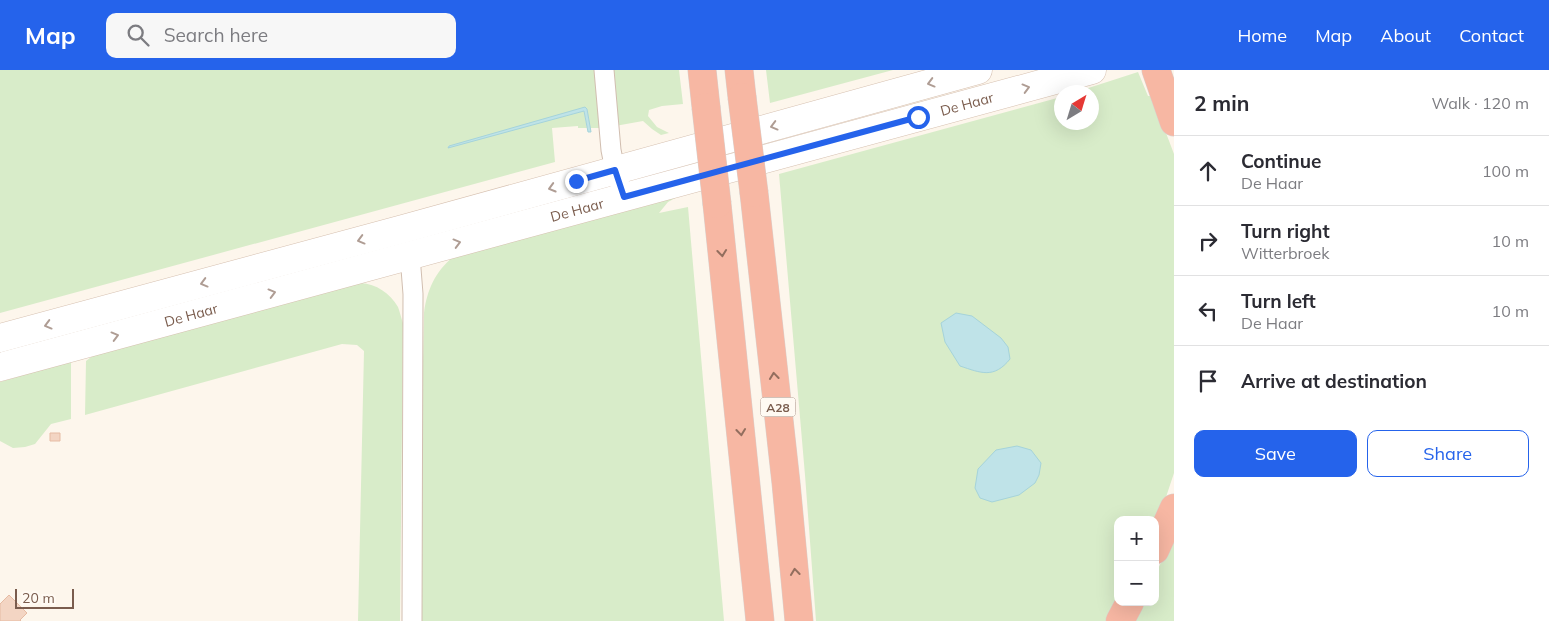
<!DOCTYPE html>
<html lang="en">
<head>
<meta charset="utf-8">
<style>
  body { margin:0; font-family:Mulish,sans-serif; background:#f7f7f7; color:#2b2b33 }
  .controls { position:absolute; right:15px; bottom:15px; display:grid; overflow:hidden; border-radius:10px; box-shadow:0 5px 20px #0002 }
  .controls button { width:45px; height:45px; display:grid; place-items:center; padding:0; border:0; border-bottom:1px solid #e1e1e2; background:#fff; color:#2b2b33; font:25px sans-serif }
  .compass { position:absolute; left:1054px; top:15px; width:45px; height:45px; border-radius:50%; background:#fff; box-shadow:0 5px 20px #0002; rotate:38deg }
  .scale { position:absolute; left:15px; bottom:12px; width:59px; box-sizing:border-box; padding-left:5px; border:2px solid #7a5c4d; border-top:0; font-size:14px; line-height:18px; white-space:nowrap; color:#7a5c4d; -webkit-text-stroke:4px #fffaf3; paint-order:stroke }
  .stop { position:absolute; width:15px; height:15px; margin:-11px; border:4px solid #2563eb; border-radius:50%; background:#fff }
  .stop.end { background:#2563eb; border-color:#fff; box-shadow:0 1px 5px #0008 }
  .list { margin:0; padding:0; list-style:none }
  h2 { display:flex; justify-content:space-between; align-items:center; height:65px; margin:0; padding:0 20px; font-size:21px }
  h2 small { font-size:16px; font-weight:400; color:#7c7c81 }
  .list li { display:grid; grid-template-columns:32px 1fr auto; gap:15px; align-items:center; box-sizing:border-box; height:70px; padding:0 20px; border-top:1px solid #e1e1e2 }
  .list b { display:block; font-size:19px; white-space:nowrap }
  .list p { margin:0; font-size:16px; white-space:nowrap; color:#7c7c81 }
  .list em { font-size:16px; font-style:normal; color:#7c7c81 }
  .actions { display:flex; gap:10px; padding:15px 20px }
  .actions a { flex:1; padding:11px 0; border:1px solid #2563eb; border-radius:10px; text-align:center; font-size:18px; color:#2563eb }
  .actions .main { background:#2563eb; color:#fff }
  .icon { flex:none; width:28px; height:28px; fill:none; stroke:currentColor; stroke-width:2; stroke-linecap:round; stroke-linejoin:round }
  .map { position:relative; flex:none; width:1174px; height:551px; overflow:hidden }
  header { display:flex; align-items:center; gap:30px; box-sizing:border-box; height:70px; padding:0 25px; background:#2563eb; color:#fff }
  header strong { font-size:24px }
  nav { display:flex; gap:28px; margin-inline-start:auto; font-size:18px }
  .search { width:350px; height:45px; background:#f7f7f7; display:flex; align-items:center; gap:12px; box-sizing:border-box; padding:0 18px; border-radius:10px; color:#7c7c81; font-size:19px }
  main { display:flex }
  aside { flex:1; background:#fff }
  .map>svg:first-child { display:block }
  .green { fill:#d8ecc9 }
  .water { fill:#bfe3e8; stroke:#a5d3da }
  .building { fill:#f3d5c3; stroke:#e6bba3 }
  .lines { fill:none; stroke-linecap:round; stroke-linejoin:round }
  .street-casing { stroke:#d1beb0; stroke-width:21 }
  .secondary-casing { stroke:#d6c0b0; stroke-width:29 }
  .highway-casing { stroke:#dad1cd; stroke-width:29 }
  .street { stroke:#fff; stroke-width:19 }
  .secondary { stroke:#fff; stroke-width:28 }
  .highway { stroke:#f7b7a3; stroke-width:28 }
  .highway-bridge-casing { stroke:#dad1cd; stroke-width:29; stroke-linecap:butt }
  .highway-bridge { stroke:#f7b7a3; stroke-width:28 }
  .oneway { stroke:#af9d94 }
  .oneway2 { stroke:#936e5e }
  .route { stroke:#2563eb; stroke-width:6 }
  .labels { text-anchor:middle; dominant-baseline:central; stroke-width:5; stroke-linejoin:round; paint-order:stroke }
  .shield { fill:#fffaf3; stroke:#a28b7f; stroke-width:1 }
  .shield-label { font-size:12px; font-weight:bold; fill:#7a5c4d }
  .street-label { font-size:14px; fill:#7a5c4d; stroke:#fffaf3 }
</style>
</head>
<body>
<header>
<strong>Map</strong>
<div class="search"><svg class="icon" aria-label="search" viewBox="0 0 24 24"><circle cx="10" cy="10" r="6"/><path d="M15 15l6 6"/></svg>Search here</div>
<nav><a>Home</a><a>Map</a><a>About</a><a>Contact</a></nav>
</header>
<main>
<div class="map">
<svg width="1174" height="551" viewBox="0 0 1174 551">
  <rect width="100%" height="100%" fill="#fdf6ec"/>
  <path class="green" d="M0,0H598L603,58H590L587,39L449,76L448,77L584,41L587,58H578V56L552,58L555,92L0,243Z
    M610,0H679L683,34L662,36L649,40L648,46L657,57L669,63L661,65L652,59L643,51L615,56Z
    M766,0H893L770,33Z
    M1138,2L1148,26H1152L1174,84V403L1162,439L1155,450H1118V527L1106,551H816L805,405L779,104L1061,27L1062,52H1092V22H1076Z
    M679,126L668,132L659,143L688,137L724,551H420L421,389L424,243C427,220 435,202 453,187Z
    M361,213C376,214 390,223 398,237C400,242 401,248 403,253L400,551H358L364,281L357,275L342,274L85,345L86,291L95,284Z
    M71,291V349L51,354L35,374L25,377L13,378L0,371V312Z
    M1174,466V551H1132L1142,532H1155V505Z"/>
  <path class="water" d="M585,37L587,39L591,62H588L584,41L448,78L449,76Z
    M956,243L972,246L1001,268L1008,277L1010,289C994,309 981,303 960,296L945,272L941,253Z
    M1017,376L1031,380L1041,393L1039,405L1035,413L1019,425L992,432L980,428L975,418L978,399L996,380Z"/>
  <path class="building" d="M50,363H60V371H50Z
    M9,525L27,543L20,550L21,551H0V534Z"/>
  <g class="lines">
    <defs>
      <path id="street" d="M604,0L611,80L615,100L624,127
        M410,186L413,224L412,551"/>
      <g id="secondary">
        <path d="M0,268L403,159L978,0"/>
        <path id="s1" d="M0,297L1092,0"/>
      </g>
      <path id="highway" d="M702,0L706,37
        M739,0L742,27
        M1156,0L1174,52
        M754,123L786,413L799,551
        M717,134L760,551
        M1155,480L1174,438
        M1120,551L1130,532"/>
    </defs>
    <use href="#street" class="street-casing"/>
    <use href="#secondary" class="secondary-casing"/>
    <use href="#highway" class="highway-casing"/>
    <use href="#street" class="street"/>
    <use href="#secondary" class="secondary"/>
    <use href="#highway" class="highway"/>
    <defs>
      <path id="highway-bridge" d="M742,27L754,123
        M706,37L717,134"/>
    </defs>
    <use href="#highway-bridge" class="highway-bridge-casing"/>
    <use href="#highway-bridge" class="highway-bridge"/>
  </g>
  <defs><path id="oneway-chevron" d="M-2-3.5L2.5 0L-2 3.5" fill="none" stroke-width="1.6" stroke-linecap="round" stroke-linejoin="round" transform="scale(1.25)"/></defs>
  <g class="oneway">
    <use href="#oneway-chevron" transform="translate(931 13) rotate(165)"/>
    <use href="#oneway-chevron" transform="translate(1026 18) rotate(-15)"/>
    <use href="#oneway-chevron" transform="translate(774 56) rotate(165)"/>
    <use href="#oneway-chevron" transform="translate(552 118) rotate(164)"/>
    <use href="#oneway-chevron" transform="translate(361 170) rotate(165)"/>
    <use href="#oneway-chevron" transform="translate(457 173) rotate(-15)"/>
    <use href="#oneway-chevron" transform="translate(204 213) rotate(165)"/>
    <use href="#oneway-chevron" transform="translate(272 223) rotate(-15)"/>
    <use href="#oneway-chevron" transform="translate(48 255) rotate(165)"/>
    <use href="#oneway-chevron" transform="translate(115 266) rotate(-15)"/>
  </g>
  <g class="oneway2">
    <use href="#oneway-chevron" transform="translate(722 183) rotate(84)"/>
    <use href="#oneway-chevron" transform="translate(774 306) rotate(-96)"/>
    <use href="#oneway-chevron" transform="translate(741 362) rotate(84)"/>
    <use href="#oneway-chevron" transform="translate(795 502) rotate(-96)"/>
  </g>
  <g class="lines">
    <path class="route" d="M576,111L615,100L624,127L918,47"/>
  </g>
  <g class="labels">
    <rect class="shield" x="760.5" y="327.5" width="35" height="19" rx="4"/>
    <g class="shield-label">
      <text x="778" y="337">A28</text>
    </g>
    <g class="street-label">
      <text stroke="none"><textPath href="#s1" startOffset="1002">De Haar</textPath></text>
      <text stroke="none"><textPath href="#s1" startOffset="598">De Haar</textPath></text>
      <text stroke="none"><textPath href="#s1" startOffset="198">De Haar</textPath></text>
    </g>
  </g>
</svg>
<div class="controls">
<button>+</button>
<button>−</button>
</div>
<svg class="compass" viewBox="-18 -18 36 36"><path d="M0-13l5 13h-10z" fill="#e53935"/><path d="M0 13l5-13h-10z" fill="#7c7c81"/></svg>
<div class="scale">20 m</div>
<div class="stop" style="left:918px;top:47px"></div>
<div class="stop end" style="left:576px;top:111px"></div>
</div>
<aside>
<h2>2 min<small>Walk · 120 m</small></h2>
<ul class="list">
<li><svg class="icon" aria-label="ahead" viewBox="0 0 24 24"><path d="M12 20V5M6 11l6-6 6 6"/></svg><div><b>Continue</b><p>De Haar</p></div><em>100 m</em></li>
<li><svg class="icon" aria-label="right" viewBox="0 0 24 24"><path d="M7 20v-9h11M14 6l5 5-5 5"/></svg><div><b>Turn right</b><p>Witterbroek</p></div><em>10 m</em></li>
<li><svg class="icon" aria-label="left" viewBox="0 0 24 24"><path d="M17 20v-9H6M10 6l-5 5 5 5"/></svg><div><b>Turn left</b><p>De Haar</p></div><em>10 m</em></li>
<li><svg class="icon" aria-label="arrive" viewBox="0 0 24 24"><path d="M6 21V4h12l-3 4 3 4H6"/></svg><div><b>Arrive at destination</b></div></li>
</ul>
<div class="actions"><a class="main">Save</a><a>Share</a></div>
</aside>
</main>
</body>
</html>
